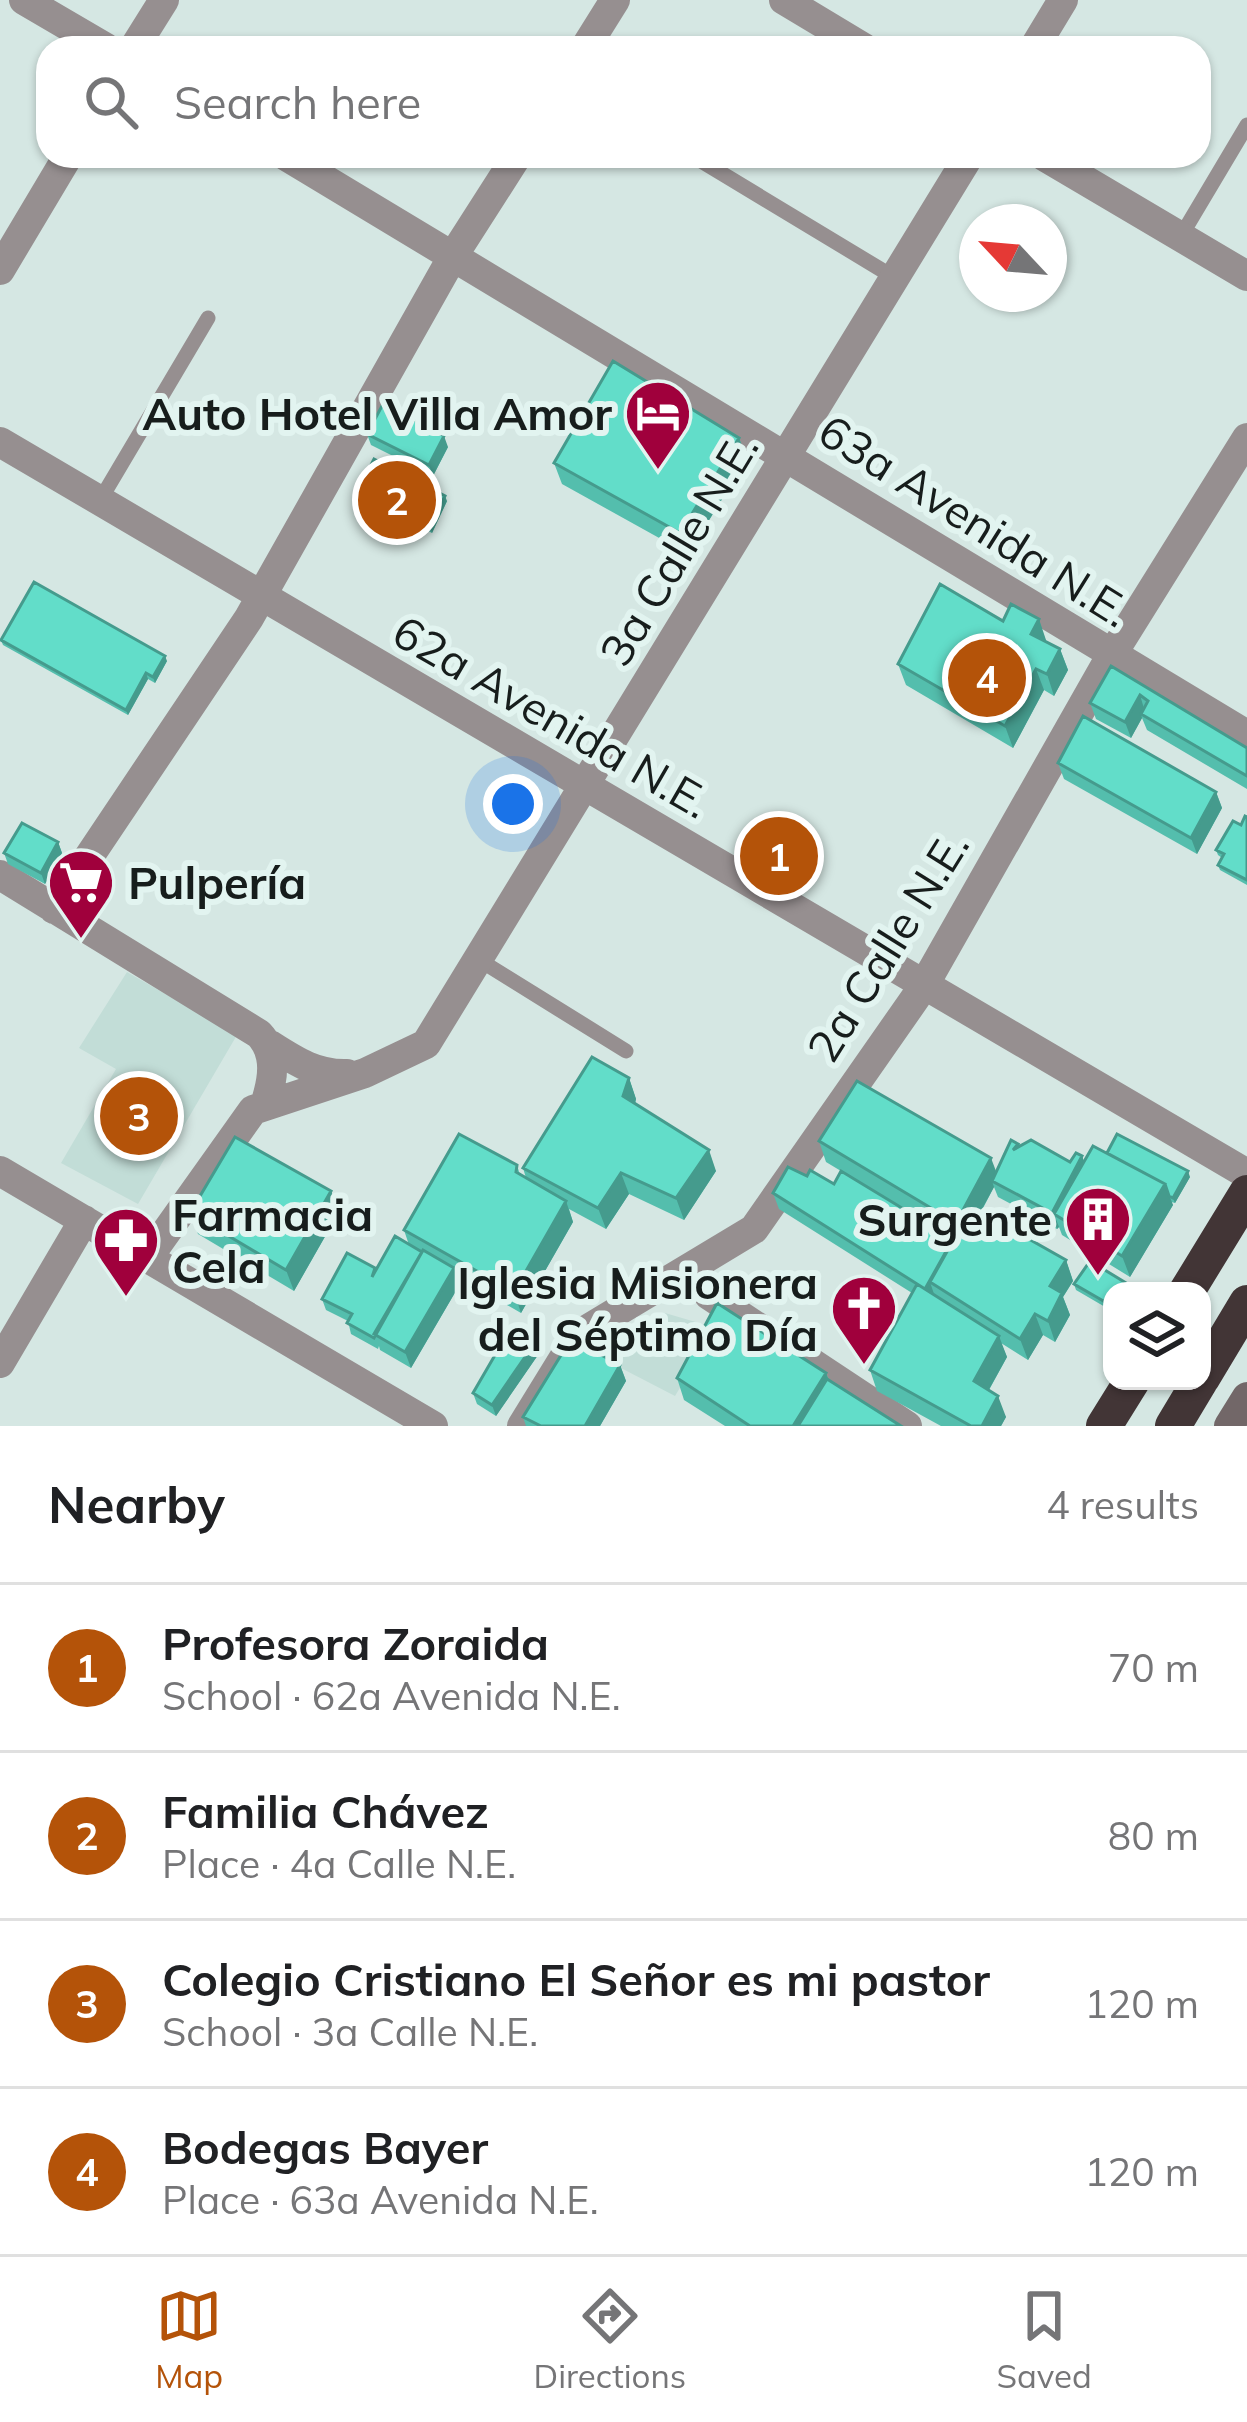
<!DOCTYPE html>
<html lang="en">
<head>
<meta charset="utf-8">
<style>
  body { margin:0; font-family:Mulish,sans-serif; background:#f2f2f2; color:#202124 }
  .controls { position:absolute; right:36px; bottom:36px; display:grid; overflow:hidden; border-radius:24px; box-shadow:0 3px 9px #0004 }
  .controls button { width:108px; height:108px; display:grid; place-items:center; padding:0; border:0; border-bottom:3px solid #e0e0e0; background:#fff; color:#202124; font:60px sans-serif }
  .compass { position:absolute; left:959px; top:204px; width:108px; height:108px; border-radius:50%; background:#fff; box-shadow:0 3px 9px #0004; rotate:296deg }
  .you { position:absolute; left:513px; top:804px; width:42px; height:42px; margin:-30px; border:9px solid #fff; border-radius:50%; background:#1a73e8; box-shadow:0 0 0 18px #1a73e833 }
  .badge { display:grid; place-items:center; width:78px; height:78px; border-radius:50%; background:#b45309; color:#fff; font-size:39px; font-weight:700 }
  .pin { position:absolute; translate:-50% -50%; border:6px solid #fff; box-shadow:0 3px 12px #0006 }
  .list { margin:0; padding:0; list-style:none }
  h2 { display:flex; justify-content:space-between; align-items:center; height:156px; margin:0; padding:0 48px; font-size:51px }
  h2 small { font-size:39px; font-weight:400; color:#757577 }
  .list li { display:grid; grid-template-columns:78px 1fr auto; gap:36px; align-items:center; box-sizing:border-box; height:168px; padding:0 48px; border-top:3px solid #e0e0e0 }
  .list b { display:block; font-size:45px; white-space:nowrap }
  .list p { margin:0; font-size:39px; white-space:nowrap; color:#757577 }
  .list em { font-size:39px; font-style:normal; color:#757577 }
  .icon { flex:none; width:66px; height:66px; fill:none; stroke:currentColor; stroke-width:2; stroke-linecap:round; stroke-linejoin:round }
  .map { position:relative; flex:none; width:1247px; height:1426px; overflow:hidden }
  .search { position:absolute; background:#fff; box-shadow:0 3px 9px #0004; left:36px; right:36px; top:36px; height:132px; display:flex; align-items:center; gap:30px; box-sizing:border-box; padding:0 42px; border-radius:36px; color:#757577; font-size:45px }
  .sheet { height:828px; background:#fff }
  nav { display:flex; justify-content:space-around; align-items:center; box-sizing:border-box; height:168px; border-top:3px solid #e0e0e0; background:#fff; font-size:33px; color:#757577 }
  nav a { display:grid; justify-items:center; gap:6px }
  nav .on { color:#b45309 }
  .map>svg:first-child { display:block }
  .built { fill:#c2ddd7 }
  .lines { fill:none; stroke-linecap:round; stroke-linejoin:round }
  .lane { stroke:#968f90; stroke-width:15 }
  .street { stroke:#968f90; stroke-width:30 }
  .secondary { stroke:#726768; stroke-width:30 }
  .highway { stroke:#423536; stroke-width:36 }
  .wall { fill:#54bead }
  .shaded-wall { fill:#459b8d }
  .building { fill:#62ddc9; stroke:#459b8d; stroke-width:3 }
  .labels { text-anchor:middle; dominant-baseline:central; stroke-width:12; stroke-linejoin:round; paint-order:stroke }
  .poi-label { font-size:45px; font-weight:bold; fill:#171d1c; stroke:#e2f4f0; text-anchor:end }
  .street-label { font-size:45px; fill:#171d1c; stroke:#e2f4f0 }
</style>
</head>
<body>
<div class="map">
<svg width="1247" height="1426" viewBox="0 0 1247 1426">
  <rect width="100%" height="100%" fill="#d5e7e3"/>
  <path class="built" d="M127,972L237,1035L138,1204L61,1163L116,1069L79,1048Z
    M665,1313L716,1328L675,1396L590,1352Z"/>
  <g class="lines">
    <path class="lane" d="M693,156L895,278
      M1181,236L1247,125
      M99,502L208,318
      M481,961L626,1051"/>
    <path class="street" d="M24,0L106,48
      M784,0L864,48
      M134,48L164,0
      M585,48L615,0
      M1034,48L1063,0
      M286,156L1247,735
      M1044,156L1247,276
      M0,270L68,156
      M0,442L1247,1174
      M0,875L259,1034C278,1054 273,1080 265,1105
      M54,909L249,618L453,256L517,156
      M270,1045C295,1061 316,1075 347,1074
      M0,1171L433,1426
      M149,1256L253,1110L365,1073L426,1044L969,156
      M691,1271L709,1295L907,1426
      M0,1363L84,1220
      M522,1426L578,1335L754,1229L923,987L1111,656L1247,438"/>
    <path class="secondary" d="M1229,1426L1247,1397"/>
    <path class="highway" d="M1187,1291L1247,1193
      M1202,1378L1247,1303
      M1104,1426L1132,1381
      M1173,1426L1200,1381"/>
  </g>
  <path class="wall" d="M367,434L448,447L433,476L371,445Z
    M739,438L747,459L688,554L562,484L554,463Z
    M358,490L447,501L432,533L360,496Z
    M1039,619L1045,642L1060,649L1068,670L1054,696L1044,690L1013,748L906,685L898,664L1003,621Z
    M1,640L167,661L155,683L148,679L128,715L3,645Z
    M1111,666L1247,748V789L1147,730L1142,718L1131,738L1096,719L1090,703Z
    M1058,763L1216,792L1222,808L1197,854L1064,779Z
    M1247,817V885L1220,870L1218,865L1222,858L1218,855L1216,850Z
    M58,842L62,853L45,884L8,864L4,853Z
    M629,1078L636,1099L635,1104L716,1171L684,1220L629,1194L606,1229L569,1209L573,1222L521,1313L458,1277L460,1284L411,1368L380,1350L379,1346L378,1349L351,1334L348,1321L326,1310L322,1299L376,1271L409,1245L404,1230L517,1165L520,1175L526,1178L523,1168Z
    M819,1141L996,1172L1019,1147L1070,1162L1082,1156L1084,1162L1107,1153L1190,1177L1175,1203L1171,1202L1173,1205L1130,1277L1062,1235L1059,1227L1057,1229L998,1197L994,1187L981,1212L1066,1260L1073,1281L1063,1297L1070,1315L1055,1342L1043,1335L1028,1360L1001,1343L1007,1357L989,1390L1006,1417L1001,1426H941L877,1391L870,1370L912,1293L779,1209L773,1193L807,1176L834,1184L954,1239L826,1162Z
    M331,1191L339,1212L294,1291L198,1234L190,1213Z
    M1074,1284L1131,1286L1133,1291H1112V1311L1076,1290Z
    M538,1355L496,1416L477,1404L473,1393Z
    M620,1365L626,1381L600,1426H526L523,1417Z
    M826,1373L829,1380L901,1426H725L684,1400L677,1378Z"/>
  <path class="shaded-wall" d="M444,436L448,447L433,476L429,465Z
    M739,438L747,459L688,554L680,533Z
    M445,496L447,501L432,533L430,527Z
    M1039,619L1046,640L1038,655L1031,634Z
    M1060,649L1068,670L1054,696L1047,674Z
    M165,656L167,661L155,683L153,677Z
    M1036,669L1044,690L1013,748L1005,726Z
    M146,673L148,679L128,715L126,710Z
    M1140,695L1145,712L1141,714L1142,718L1131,738L1125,722Z
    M1216,792L1222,808L1197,854L1191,838Z
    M58,842L62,853L45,884L41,873Z
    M629,1078L636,1099L631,1118L623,1096Z
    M709,1150L716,1171L684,1220L676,1198Z
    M1082,1156L1088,1172L1054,1214L1059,1227L1057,1229L1052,1213Z
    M991,1158L999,1179L992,1181L994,1187L963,1244L956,1223Z
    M1188,1171L1190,1177L1175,1203L1173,1198Z
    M621,1173L629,1194L606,1229L598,1208Z
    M1165,1184L1173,1205L1130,1277L1122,1256Z
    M331,1191L339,1212L294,1291L286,1270Z
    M566,1201L573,1222L521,1313L514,1292Z
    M953,1239L930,1282L935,1297L925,1289Z
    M1066,1260L1073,1281L1063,1297L1070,1315L1055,1342L1048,1321L1050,1286Z
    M454,1268L460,1284L411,1368L405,1352Z
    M1035,1314L1043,1335L1028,1360L1020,1339Z
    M999,1336L1007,1357L982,1402L974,1381Z
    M534,1344L538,1355L496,1416L492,1405Z
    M620,1365L626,1381L600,1426H585Z
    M826,1373L834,1394L814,1426H793Z
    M998,1396L1006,1417L1001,1426H982Z"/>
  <path class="building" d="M613,361L739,438L680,533L554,463Z
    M383,404L444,436L429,465L367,434Z
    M374,459L445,496L430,527L358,490Z
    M34,582L165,656L153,677L146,673L126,710L1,640Z
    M940,584L1003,621L1011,604L1039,619L1031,634L1060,649L1047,674L1036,669L1005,726L898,664Z
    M1111,666L1247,748V776L1141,714L1148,701L1140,695L1125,722L1090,703Z
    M1083,716L1216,792L1191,838L1058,763Z
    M1245,816L1247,817V880L1218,865L1224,854L1216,850L1233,821L1241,825Z
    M22,823L58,842L41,873L4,853Z
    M592,1057L629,1078L623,1096L709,1150L676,1198L621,1173L598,1208L523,1168Z
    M857,1081L991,1158L956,1223L819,1141Z
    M459,1134L517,1165L516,1172L566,1201L514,1292L404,1230Z
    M1117,1134L1188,1171L1173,1198L1169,1196L1165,1184L1107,1153Z
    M235,1137L331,1191L286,1270L190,1213Z
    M1011,1140L1018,1144L1013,1150L1031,1140L1070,1162L1076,1153L1082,1156L1052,1213L992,1181Z
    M1093,1146L1165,1184L1122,1256L1054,1214Z
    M788,1167L807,1176L810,1170L834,1184L841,1171L953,1239L925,1289L773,1193Z
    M972,1207L1066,1260L1050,1286L1062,1293L1048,1321L1035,1314L1020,1339L930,1282Z
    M395,1236L422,1252L374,1338L347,1323L352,1314L322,1299L347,1253L375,1268L372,1277Z
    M423,1250L454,1268L405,1352L374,1334Z
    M1090,1261L1131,1286L1128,1291H1112V1306L1074,1284Z
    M917,1284L999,1336L974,1381L998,1396L982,1426H971L870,1370Z
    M717,1303L826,1373L793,1426H750L677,1378Z
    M509,1331L534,1344L492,1405L473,1393Z
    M571,1339L620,1365L585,1426H541L523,1417Z
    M827,1379L901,1426H798Z"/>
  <defs>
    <symbol id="hotel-pin" viewBox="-11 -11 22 30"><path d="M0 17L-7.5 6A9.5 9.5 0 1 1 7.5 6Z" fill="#a0003c" stroke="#e2f4f0"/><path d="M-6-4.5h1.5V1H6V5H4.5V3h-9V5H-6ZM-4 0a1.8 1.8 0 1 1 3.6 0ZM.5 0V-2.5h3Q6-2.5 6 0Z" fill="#fff"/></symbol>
    <symbol id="supermarket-pin" viewBox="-11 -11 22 30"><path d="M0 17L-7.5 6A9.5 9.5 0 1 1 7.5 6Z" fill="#a0003c" stroke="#e2f4f0"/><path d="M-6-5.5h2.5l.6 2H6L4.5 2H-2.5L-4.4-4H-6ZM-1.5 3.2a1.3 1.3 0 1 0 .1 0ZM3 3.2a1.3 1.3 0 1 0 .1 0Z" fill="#fff"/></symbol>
    <symbol id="building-pin" viewBox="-11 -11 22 30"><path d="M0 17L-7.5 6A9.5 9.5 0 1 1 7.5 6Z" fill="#a0003c" stroke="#e2f4f0"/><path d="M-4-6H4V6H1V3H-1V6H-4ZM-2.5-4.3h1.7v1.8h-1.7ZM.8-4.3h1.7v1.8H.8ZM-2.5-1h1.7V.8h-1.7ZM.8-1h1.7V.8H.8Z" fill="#fff"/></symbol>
    <symbol id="pharmacy-pin" viewBox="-11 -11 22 30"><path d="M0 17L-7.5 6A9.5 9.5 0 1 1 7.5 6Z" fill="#a0003c" stroke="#e2f4f0"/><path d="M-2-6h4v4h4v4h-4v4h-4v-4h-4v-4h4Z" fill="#fff"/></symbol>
    <symbol id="church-pin" viewBox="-11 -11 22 30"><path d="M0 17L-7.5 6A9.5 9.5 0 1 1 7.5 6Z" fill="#a0003c" stroke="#e2f4f0"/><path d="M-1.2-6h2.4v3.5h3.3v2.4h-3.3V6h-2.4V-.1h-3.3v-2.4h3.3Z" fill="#fff"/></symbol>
  </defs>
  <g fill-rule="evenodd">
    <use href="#hotel-pin" x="620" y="375" width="76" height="104"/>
    <use href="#supermarket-pin" x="43" y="844" width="76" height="104"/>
    <use href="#building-pin" x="1060" y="1181" width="76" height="104"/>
    <use href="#pharmacy-pin" x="88" y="1202" width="76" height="104"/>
    <use href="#church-pin" x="826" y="1270" width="76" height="104"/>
  </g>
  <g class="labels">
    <g class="poi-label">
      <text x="612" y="413">Auto Hotel Villa Amor</text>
      <text x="128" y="882" text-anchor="start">Pulpería</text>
      <text x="172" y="1214" text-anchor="start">Farmacia<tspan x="172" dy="52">Cela</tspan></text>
      <text x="1052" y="1219">Surgente</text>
      <text x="818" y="1282">Iglesia Misionera<tspan x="818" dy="52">del Séptimo Día</tspan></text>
    </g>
    <g class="street-label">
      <text transform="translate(975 520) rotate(32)">63a Avenida N.E.</text>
      <text transform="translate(678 549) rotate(-59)">3a Calle N.E.</text>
      <text transform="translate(552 716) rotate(30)">62a Avenida N.E.</text>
      <text transform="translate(887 946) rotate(-58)">2a Calle N.E.</text>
    </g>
  </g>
</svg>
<div class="controls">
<button><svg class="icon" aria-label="layers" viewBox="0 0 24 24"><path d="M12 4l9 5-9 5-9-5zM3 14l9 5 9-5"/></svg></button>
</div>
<svg class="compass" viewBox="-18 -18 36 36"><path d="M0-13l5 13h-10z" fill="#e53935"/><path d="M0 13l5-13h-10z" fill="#757577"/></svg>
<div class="you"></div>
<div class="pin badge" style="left:779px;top:856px">1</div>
<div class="pin badge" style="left:397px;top:500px">2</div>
<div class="pin badge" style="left:139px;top:1116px">3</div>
<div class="pin badge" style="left:987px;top:678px">4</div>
<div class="search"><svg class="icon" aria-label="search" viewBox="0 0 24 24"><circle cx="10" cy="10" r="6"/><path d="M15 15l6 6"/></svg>Search here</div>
</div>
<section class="sheet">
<h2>Nearby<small>4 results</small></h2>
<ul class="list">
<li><span class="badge">1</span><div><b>Profesora Zoraida</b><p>School · 62a Avenida N.E.</p></div><em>70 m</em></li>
<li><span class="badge">2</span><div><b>Familia Chávez</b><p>Place · 4a Calle N.E.</p></div><em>80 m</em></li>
<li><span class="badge">3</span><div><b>Colegio Cristiano El Señor es mi pastor</b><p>School · 3a Calle N.E.</p></div><em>120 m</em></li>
<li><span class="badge">4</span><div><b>Bodegas Bayer</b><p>Place · 63a Avenida N.E.</p></div><em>120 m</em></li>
</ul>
</section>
<nav>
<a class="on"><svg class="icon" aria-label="map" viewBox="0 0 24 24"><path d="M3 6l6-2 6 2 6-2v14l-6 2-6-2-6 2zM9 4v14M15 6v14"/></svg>Map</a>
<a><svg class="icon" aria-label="directions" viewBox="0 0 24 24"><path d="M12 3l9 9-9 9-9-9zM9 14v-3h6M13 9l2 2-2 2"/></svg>Directions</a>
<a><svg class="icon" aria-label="saved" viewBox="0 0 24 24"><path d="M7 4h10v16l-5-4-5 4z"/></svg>Saved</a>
</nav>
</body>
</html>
